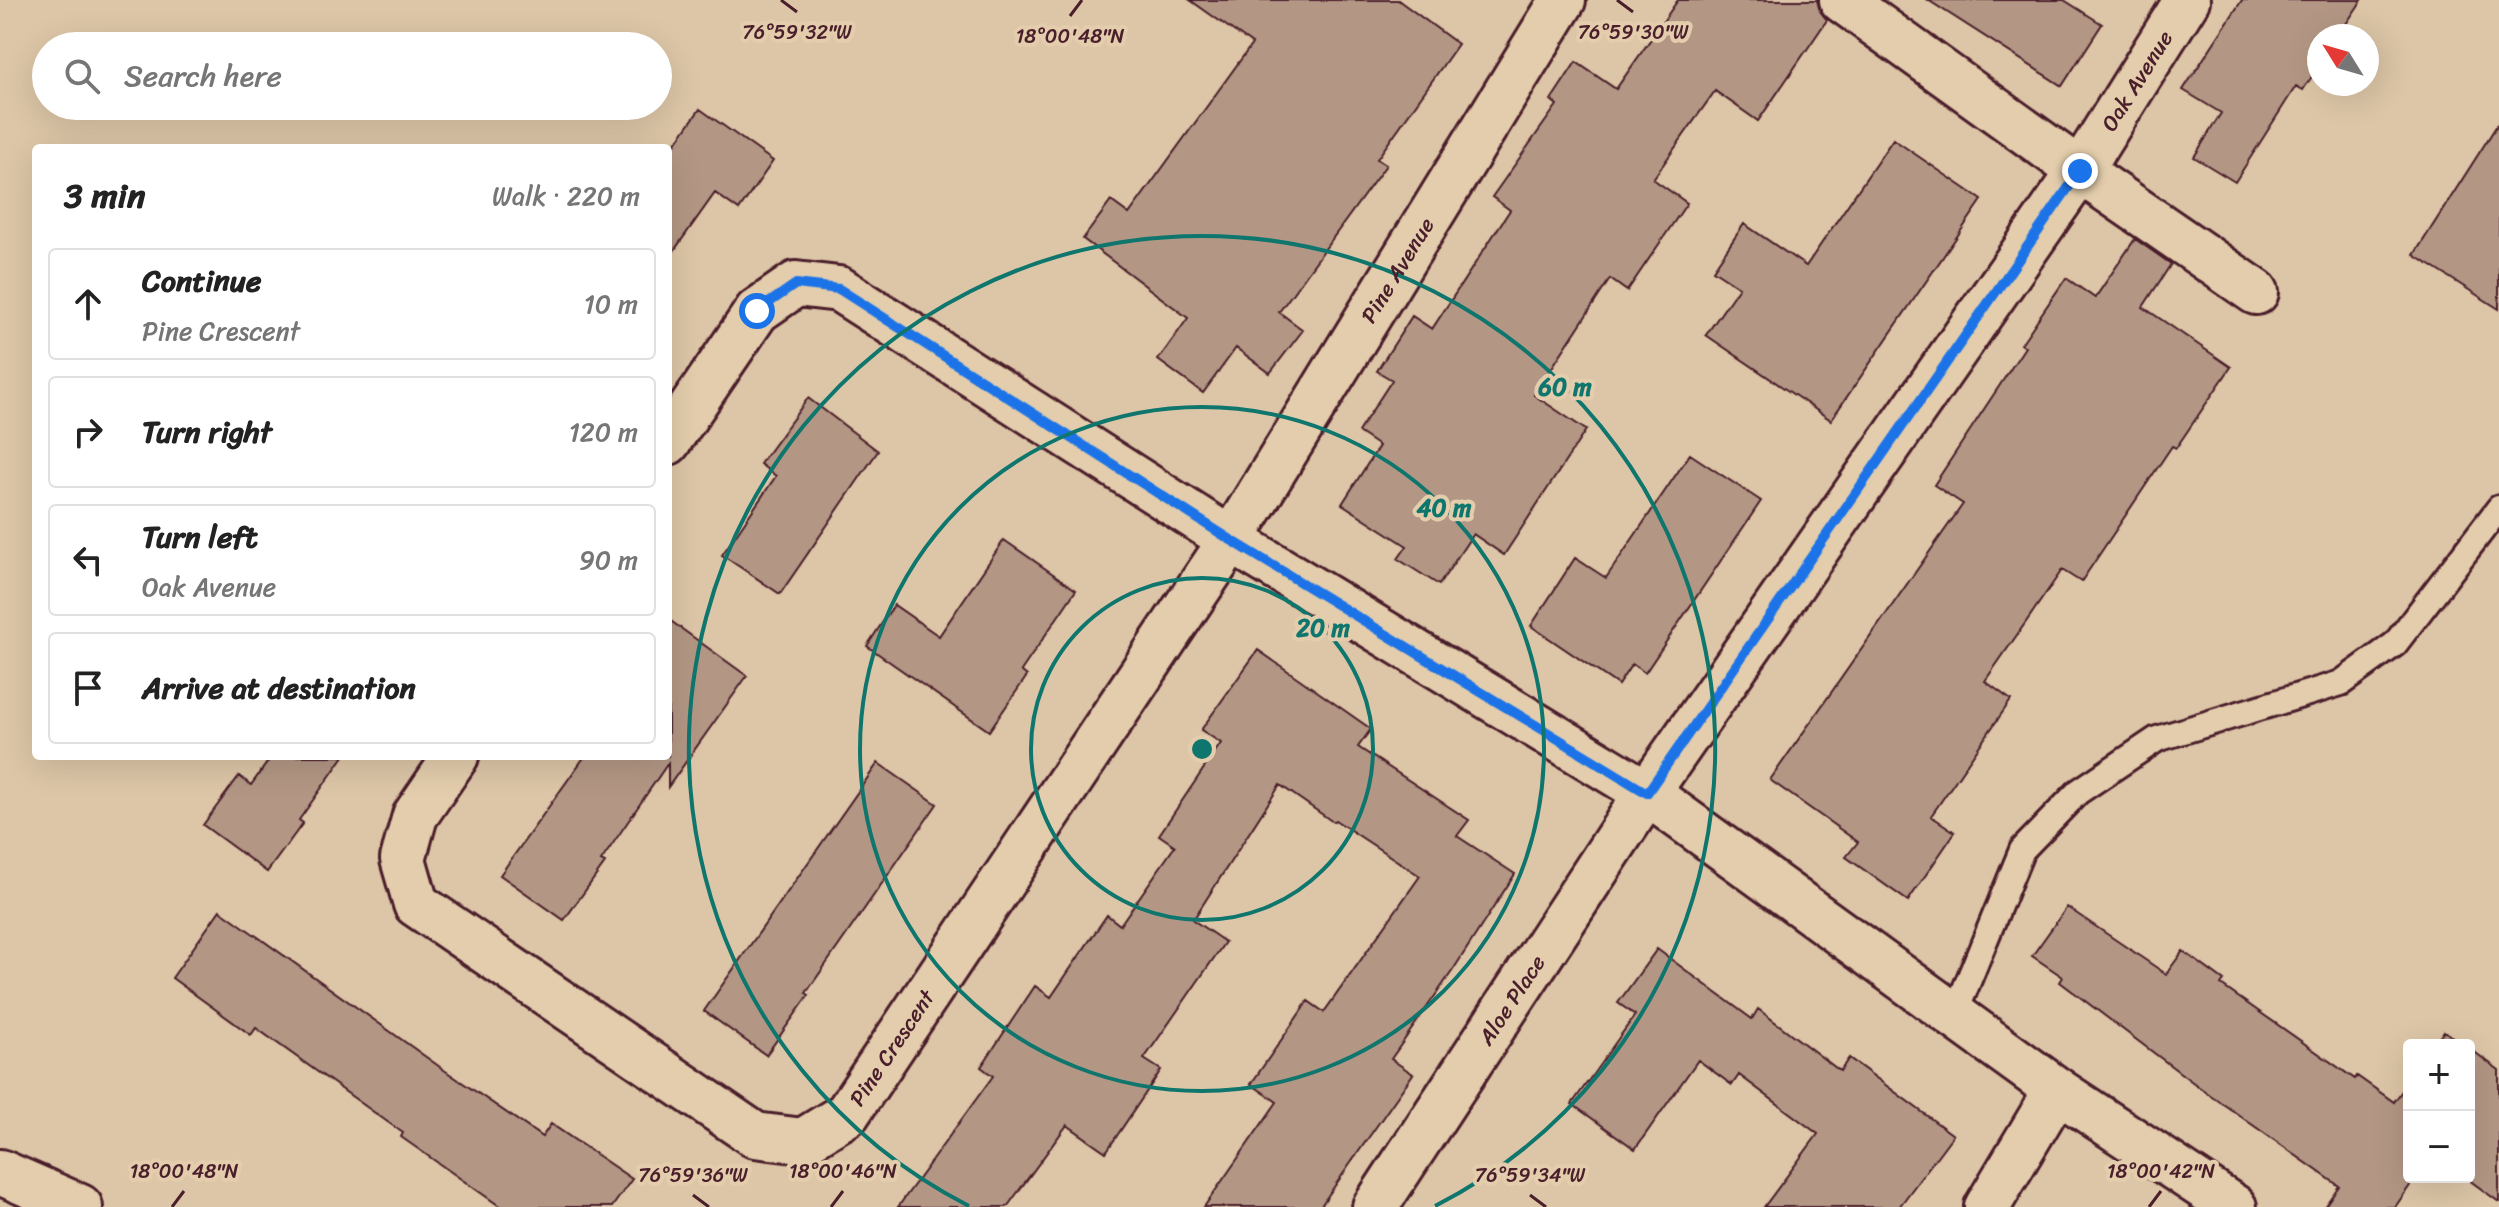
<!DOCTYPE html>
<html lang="en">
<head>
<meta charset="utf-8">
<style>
  body { margin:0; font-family:Sriracha,sans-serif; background:#f6f6f6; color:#222 }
  .controls { position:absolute; right:24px; bottom:24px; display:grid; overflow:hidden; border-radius:8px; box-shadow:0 8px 32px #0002 }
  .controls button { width:72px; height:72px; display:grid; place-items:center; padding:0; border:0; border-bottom:2px solid #e0e0e0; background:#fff; color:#222; font:40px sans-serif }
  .compass { position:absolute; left:2307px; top:24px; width:72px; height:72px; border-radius:50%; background:#fff; box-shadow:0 8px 32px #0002; rotate:307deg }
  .stop { position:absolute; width:24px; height:24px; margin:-18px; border:6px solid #1a73e8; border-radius:50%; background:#fff }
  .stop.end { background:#1a73e8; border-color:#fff; box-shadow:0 2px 8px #0008 }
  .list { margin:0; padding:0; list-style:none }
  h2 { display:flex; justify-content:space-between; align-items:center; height:104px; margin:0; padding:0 32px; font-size:34px }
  h2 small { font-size:26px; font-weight:400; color:#767676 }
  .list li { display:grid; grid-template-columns:52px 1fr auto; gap:24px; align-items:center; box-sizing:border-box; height:112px; margin:0 16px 16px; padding:0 16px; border:2px solid #e0e0e0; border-radius:8px }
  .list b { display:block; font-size:30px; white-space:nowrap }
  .list p { margin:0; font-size:26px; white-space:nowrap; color:#767676 }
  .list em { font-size:26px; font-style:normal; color:#767676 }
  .icon { flex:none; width:44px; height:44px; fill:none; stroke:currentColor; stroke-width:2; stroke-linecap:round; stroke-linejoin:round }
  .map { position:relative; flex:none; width:2499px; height:1207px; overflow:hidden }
  .search { position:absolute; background:#fff; box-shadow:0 8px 32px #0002; left:32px; top:32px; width:640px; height:88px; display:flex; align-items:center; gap:20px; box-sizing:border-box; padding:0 28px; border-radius:44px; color:#767676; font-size:30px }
  .panel { position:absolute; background:#fff; box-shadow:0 8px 32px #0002; left:32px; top:144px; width:640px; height:616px; border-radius:8px }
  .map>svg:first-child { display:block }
  .building { fill:#b39784; stroke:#4a1f2b; stroke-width:2 }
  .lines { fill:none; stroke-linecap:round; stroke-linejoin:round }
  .service-casing { stroke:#4a1f2b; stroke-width:30 }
  .minor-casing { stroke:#4a1f2b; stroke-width:50 }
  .service { stroke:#e3cdac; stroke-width:24 }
  .minor { stroke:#e3cdac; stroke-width:44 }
  .route { stroke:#1a73e8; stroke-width:10 }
  .ticks { fill:none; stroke:#4a1f2b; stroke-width:3 }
  .ring { fill:none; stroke:#0f766e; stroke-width:4 }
  .labels { text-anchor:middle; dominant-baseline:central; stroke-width:8; stroke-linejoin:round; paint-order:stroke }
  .street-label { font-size:22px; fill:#4a1f2b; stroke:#e3cdac }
  .ticks-label { font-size:20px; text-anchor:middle; fill:#4a1f2b; stroke:#e3cdac; stroke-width:8; stroke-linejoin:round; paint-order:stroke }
  .centre { fill:#0f766e; stroke:#e3cdac; stroke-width:4 }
  .ring-label { font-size:24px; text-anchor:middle; font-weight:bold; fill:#0f766e; stroke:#e3cdac; stroke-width:8; stroke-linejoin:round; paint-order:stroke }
</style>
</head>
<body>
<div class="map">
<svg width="2499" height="1207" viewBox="0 0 2499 1207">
  <rect width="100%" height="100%" fill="#ddc6a7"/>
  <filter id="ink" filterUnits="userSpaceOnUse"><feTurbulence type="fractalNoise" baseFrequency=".0125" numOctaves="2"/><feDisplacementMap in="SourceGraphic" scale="16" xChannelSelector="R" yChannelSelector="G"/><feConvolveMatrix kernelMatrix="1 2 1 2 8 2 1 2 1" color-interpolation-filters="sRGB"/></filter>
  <g filter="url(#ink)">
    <path class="building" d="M1190,0H1398L1458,44L1377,159L1386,165L1279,312L1303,330L1270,373L1236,348L1203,393L1158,360L1188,318L1083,239L1111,201L1129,214L1252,44Z
      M1678,0H1817L1820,11L1827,20L1758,121L1715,91L1653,179L1687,203L1627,291L1610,279L1534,395L1586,430L1504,555L1473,534L1439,585L1398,559L1407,546L1342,504L1379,446L1358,432L1392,380L1377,371L1412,316L1432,329L1510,210L1492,197L1557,105L1551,100L1576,62L1616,89Z
      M1928,0H2064L2102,24L2062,86Z
      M2242,0H2362L2338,36H2319V66L2303,90L2296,86L2235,182L2194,157L2221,113L2183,90Z
      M700,109L773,161L739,210L715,193L668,259V154Z
      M2499,122V309L2414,255Z
      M1893,139L1982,200L1831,420L1706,335L1739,287L1713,270L1744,224L1806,266Z
      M2135,239L2171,264L2143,307L2231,367L2176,448L2172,446L2081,582L2062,570L1985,681L2011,700L1931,816L1955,832L1908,901L1846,857L1858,842L1770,780L1963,504L1934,485L2025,347L2021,344L2066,278L2095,298Z
      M808,398L878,451L780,594L722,555L776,476L760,464Z
      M1690,454L1761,501L1645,673L1632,664L1618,685L1531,626L1575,558L1606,578Z
      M1004,540L1076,590L1021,671L1027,676L989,731L867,646L894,605L939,636Z
      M668,619L747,676L668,787V763L601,861L605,863L564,920L500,875L585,756H668Z
      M1258,650L1371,729L1358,747L1469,820L1457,836L1515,874L1453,970L1391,1059L1413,1074L1320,1207H1204L1277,1102L1251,1084L1308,1001L1324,1012L1420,876L1335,820L1333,822L1280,785L1193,920L1225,942L1144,1059L1161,1070L1106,1152L1067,1125L1007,1207H898L993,1076L981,1067L1035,986L1051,997L1107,915L1120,925L1175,846L1159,835L1221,743L1201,730Z
      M272,756H344L299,820L303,823L267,872L203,825L239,776L251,785Z
      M878,763L937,804L806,993L809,995L766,1055L704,1011Z
      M2067,907L2166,974L2183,951L2224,981L2221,985L2355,1079L2357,1076L2394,1102L2409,1081V1177H2416L2395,1207H2324L2339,1186L2199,1087L2060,982L2063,977L2032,956Z
      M220,910L447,1072L542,1137L551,1124L632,1179L612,1207H501L401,1137L403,1133L256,1028L251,1035L172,978Z
      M1657,949L1752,1019L1758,1009L1840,1071L1849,1058L1953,1135L1899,1207H1764L1818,1134L1739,1075L1732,1085L1698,1060L1635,1149L1572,1104L1635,1015L1618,1003Z
      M2444,1031L2464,1045H2434Z
      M2469,1048L2499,1070V1202L2465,1177H2469Z"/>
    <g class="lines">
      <defs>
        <path id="service" d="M1954,1016L2022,850L2078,792L2157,739L2341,683L2395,644L2499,508"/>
        <g id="minor">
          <path d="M1842,0L2080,171L2256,292"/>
          <path d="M668,442L757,311L796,284L839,289L1231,540L1647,793L2057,1090L2234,1207"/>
          <path id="s1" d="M456,756L415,816L403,859L416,904L755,1135L803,1141L847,1114L1231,540L1563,0"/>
          <path d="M0,1172L80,1207"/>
          <path id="s2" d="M1375,1207L1647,793L2080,171L2187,0"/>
          <path d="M1987,1207L2057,1090"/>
        </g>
      </defs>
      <use href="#service" class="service-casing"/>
      <use href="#minor" class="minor-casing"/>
      <use href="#service" class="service"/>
      <use href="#minor" class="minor"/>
    </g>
  </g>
  <g class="lines" filter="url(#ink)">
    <path class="route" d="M757,311L796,284L839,289L1231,540L1647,793L2080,171"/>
  </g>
  <path class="ticks" d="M781,0L797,12M1617,0L1633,12M1070,16L1082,0M693,1195L709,1207M1530,1195L1546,1207M172,1207L184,1191M831,1207L843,1191M2149,1207L2161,1191"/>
  <g class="ring">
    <circle cx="1202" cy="749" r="171"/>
    <circle cx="1202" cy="749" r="342"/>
    <path d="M969 1206A513 513 0 1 1 1435 1206"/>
  </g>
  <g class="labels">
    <g class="street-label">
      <text stroke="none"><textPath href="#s2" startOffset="1360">Oak Avenue</textPath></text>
      <text stroke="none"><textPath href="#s1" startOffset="1682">Pine Avenue</textPath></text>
      <text stroke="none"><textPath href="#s2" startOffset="248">Aloe Place</textPath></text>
      <text stroke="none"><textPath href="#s1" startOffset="754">Pine Crescent</textPath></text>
    </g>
  </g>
  <g class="ticks-label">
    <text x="797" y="39">76°59'32"W</text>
    <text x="1633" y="39">76°59'30"W</text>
    <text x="1070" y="43">18°00'48"N</text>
    <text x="184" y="1178">18°00'48"N</text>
    <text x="843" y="1178">18°00'46"N</text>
    <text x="2161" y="1178">18°00'42"N</text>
    <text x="693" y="1182">76°59'36"W</text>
    <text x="1530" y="1182">76°59'34"W</text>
  </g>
  <circle cx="1202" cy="749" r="12" class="centre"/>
  <g class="ring-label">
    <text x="1565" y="395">60 m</text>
    <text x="1444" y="516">40 m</text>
    <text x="1323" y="636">20 m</text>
  </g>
</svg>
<div class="controls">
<button>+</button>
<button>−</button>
</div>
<svg class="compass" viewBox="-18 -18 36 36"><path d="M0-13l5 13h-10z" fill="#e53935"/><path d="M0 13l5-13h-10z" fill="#767676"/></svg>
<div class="stop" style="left:757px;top:311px"></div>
<div class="stop end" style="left:2080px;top:171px"></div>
<div class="search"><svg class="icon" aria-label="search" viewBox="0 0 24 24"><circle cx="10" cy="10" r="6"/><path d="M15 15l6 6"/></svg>Search here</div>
<section class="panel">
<h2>3 min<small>Walk · 220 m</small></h2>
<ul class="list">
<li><svg class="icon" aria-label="ahead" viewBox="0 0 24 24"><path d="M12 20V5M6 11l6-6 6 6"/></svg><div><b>Continue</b><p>Pine Crescent</p></div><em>10 m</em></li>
<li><svg class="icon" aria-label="right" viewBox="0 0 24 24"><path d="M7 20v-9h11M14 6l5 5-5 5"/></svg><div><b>Turn right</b></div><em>120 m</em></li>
<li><svg class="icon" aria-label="left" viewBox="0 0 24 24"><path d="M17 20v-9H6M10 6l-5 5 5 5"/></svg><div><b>Turn left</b><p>Oak Avenue</p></div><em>90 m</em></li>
<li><svg class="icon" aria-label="arrive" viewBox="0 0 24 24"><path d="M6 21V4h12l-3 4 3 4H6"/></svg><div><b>Arrive at destination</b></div></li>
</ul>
</section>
</div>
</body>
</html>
